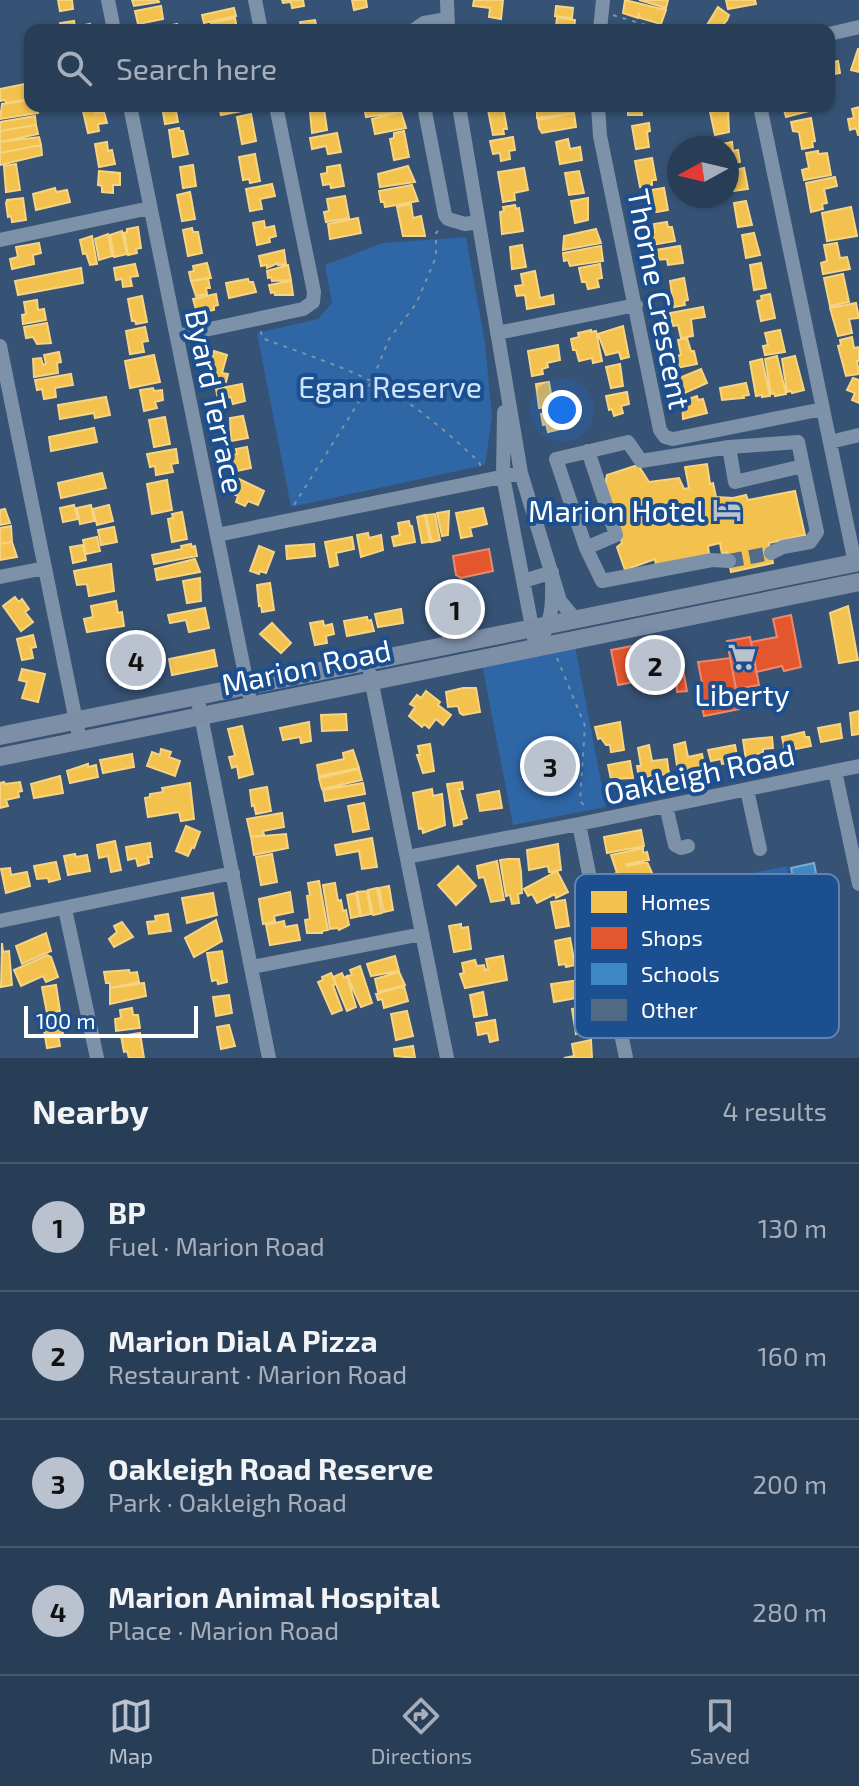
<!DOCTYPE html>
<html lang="en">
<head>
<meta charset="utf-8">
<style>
  body { margin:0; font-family:"Exo 2",sans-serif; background:#30455d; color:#f1f3f6 }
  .compass { position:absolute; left:667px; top:136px; width:72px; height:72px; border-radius:50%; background:#283e57; box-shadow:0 2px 6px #0004; rotate:262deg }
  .scale { position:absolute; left:24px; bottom:20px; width:174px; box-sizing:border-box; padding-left:8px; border:4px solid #fff; border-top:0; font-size:22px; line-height:28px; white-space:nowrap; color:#fff; -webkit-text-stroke:6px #1b4f8f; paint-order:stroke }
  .you { position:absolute; left:562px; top:410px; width:28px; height:28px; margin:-20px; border:6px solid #fff; border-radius:50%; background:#1a73e8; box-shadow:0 0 0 12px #1a73e833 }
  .badge { display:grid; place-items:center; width:52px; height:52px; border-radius:50%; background:#b9c2ce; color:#111; font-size:26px; font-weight:700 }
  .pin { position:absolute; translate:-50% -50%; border:4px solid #fff; box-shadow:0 2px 8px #0006 }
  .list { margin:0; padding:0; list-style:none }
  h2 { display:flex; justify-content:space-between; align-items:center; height:104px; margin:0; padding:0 32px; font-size:34px }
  h2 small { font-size:26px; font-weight:400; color:#a5aeba }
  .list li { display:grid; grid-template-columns:52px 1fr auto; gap:24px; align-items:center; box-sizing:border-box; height:128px; padding:0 32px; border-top:2px solid #44576d }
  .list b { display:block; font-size:30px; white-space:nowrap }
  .list p { margin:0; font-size:26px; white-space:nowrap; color:#a5aeba }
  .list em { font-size:26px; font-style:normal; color:#a5aeba }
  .icon { flex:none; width:44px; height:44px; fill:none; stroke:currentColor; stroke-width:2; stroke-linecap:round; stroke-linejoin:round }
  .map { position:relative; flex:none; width:859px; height:1058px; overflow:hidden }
  .search { position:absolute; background:#283e57; box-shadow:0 2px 6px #0004; left:24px; right:24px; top:24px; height:88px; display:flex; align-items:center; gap:20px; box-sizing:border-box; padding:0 28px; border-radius:16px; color:#a5aeba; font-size:30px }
  .sheet { height:616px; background:#283e57 }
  nav { display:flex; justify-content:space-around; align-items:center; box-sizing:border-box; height:112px; border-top:2px solid #44576d; background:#283e57; font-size:22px; color:#a5aeba }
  nav a { display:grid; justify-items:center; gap:4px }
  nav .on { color:#b9c2ce }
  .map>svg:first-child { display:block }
  .green { fill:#2f66a5 }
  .homes { fill:#f2c14e; stroke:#f6d483; stroke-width:2 }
  .shops { fill:#e4572e; stroke:#ec896d; stroke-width:2 }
  .schools { fill:#3f88c5; stroke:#79acd6; stroke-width:2 }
  .building { fill:#526984; stroke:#92a2b6; stroke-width:2 }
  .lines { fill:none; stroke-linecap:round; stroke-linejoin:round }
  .minor-tunnel { stroke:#546c89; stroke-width:14; stroke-dasharray:14 7; stroke-linecap:butt }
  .path { stroke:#7d92a8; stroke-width:2; stroke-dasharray:4 6; stroke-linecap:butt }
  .minor { stroke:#7d92a8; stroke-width:14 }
  .major { stroke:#7d8ea7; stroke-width:18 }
  .labels { text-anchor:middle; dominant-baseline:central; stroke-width:8; stroke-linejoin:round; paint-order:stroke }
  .street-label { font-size:30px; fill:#fff; stroke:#1b4f8f }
  .park-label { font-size:30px; fill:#cfe3fa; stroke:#1b4f8f }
  .poi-label { font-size:30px; fill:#fff; stroke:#1b4f8f; text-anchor:end }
  .key { fill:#1b4f8f; stroke:#5f84b1; stroke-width:2 }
  .key-label { font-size:22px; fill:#fff }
</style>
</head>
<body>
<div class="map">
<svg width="859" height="1058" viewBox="0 0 859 1058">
  <rect width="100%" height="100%" fill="#365274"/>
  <path class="green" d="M466,237L485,343L492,417L485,465L291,507L257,333L318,319L332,303L325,265L383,243Z
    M575,646L606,807L513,825L482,664Z
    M787,866L804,958L760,966L742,875Z"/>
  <path class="homes" d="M58,0H72L73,9L60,11Z
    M132,0H158L159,2L134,6Z
    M282,0H303L304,6L292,8L291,2L283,3Z
    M352,0H366L367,7L354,10Z
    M474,0H503L501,19L489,17L490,8L473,6Z
    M625,0L666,10L661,24L640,18L639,13L638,18L623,13Z
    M639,0H668L666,8Z
    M726,0H755L756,4L728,9Z
    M161,6L163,19L138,24L135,11Z
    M556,6L573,8L572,18L555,16Z
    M718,7L729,15L727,20L719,30H704Z
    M234,8L236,16L204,23L202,15Z
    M557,17L575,20L574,30L556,27Z
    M235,18L237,29L213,30L211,23Z
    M315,20L317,30H288L301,27L300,22Z
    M74,21L75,27L90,24L91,30H61L60,23Z
    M177,24L178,30H139V27L149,25L150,30Z
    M858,49H859V72L851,70Z
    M838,61L840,73L829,75V63Z
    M30,83V99L6,103L5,100L0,101V89Z
    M30,100V106H37L38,113L0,119L2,104Z
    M162,106H175L178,122L165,124Z
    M219,106H251L252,109L221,115Z
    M364,106H400L401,112L366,117Z
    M537,106H574V113L537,118Z
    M628,106H641L642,115H628Z
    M783,106H812L813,110L786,117Z
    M503,107L507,129H503L504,134L493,135L488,110Z
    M859,107V135H858L856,128L850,130L848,119L854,118L852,109Z
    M95,109L96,113L104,112L107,123L98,124L99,131L88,133L83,111Z
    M324,109L327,130L312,133L310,111Z
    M728,109L729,132L715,135L710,112Z
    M401,112L406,128L375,134L372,119Z
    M574,113L576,127L542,133L539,128L538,120Z
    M251,114L256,141L242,144L237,117Z
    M35,116L36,125L0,131V122Z
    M811,118L815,141L812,142L813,147L802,149L799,132L793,131L791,122Z
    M649,123L650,131L647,132L649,147L636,149L632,126Z
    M36,125L38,134L0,142V131Z
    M179,128L180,131H183L188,154L173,157L169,130Z
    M404,131L409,157L394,160L390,139L394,138V133Z
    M337,133L341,152L328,154L326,146L312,149L310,138Z
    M39,137L41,145L0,153V142Z
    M513,137L515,150L509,151L510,159L501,161L500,153L493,154L490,141Z
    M568,139L570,149L580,147L582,160L560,164L556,142Z
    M107,142L108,151L112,150L115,164L99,167L95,144Z
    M732,142L733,151L738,150L740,162L727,164V148H722V144Z
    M41,145L42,155L0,165V153Z
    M818,151V154L827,153L831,175L804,180L802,170L809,168L806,153Z
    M255,154L260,181L250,183L249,179L243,180L239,157Z
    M652,158L656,180H652V185L640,187L635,161Z
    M16,164L20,190L6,192L4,166Z
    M193,165L196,186L183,188L180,167Z
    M340,165L344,186L331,188L330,184L323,185L321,174L327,173V167Z
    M408,166L415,182L380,187L378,174Z
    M524,168L528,190L514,193L515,200L503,202L498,172Z
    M744,168L748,189L734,191L730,171Z
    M99,171L120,173V185H113V193L102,192V186L98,185Z
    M579,171L584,193L569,195L565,173Z
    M835,177L837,186L824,189L827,203L822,204L823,209L811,212L806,183Z
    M272,184L275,196L260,199L262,209L250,211L246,189Z
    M412,185L418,201L385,207L384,202H381L379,191Z
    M55,188L56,192L67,190L70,202L36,210L33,194Z
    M664,188L668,210L657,212L654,211L653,203L648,204L645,191Z
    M190,192L195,219L182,221L177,195Z
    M345,196L349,218L326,222L324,212L329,211L327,199Z
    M23,198L26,220L12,222L11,216L8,217L6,203L7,200Z
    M588,198V220L575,223L571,201Z
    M746,201L752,225L738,227L734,203Z
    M411,204L413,218L421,216L425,236H403L397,207Z
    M515,205L516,209L519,208L523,231L502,234L500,212L504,211L503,207Z
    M851,207L857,236L827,241L822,213Z
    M358,218L361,233L330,239L328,224Z
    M264,221L265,228L274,226L276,236L269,238L270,242L257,245L253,223Z
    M667,222L668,227H672L675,241L651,245L649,233L655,232L654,224Z
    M138,227L141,248L136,249L137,253L128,255L124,233L127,232V229Z
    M192,228L193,232H198L202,253L188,256L183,230Z
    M596,229L601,243L563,250L564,236Z
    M122,231L127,254L114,257L110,235Z
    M754,233L760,255L746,258L742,235Z
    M108,234L112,256L99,260L95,239Z
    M92,236L97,264L90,265L86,253L83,254L80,240Z
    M39,243L41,253L33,255L34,264L12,269L10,259L18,257L16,247Z
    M837,243L840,258L847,257L850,269L823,274L821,263L827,261L824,245Z
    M522,245L526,267L512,269L510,247Z
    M601,246L603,261L570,266L568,260L564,261L563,253Z
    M680,246L683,263L668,265L667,259L657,260L655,250Z
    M284,250L286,264L278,265V263L267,268V265L261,266L259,256Z
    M207,263L211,278L191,281L189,272L194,271L193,266Z
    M761,263L766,288L754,290L750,265Z
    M135,264L138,276L130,277L132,286L123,287L122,279L116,280L114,268Z
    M600,264L602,278L597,279L599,287L588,289L586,282H582L579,268Z
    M288,265L291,280L272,281L271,277L268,278L267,271Z
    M81,268L83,283L18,295L15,281Z
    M535,271L540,298L553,295L554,304L527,309L525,295L517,296L515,286L523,285L521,274Z
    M843,274L849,302L830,306L824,278Z
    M208,278L210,288H206L207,294L196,296L191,281Z
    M684,278L688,300L684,301L685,305L674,307L670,281Z
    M248,279L249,282H253L256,292L229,298L226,283Z
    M291,281L293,295H275L274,292L271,293L269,285Z
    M216,294L218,305L214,306V310L197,313L193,299Z
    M770,294L775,318L761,321L757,301L762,300L761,296Z
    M142,296L147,322L136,324L135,321H132L128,299Z
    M37,300L38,310L44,309L46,320L23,324L22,315L26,314L24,302Z
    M856,303L859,318L849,319L852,333L838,336L830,308Z
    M703,307L705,317L691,319L693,336L681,338L678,325L673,326L670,313Z
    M47,323L51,343L37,344L33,337L26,338L24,327Z
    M623,326L629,357L621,359L619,352L606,355L598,334Z
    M145,327L148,341L142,342L144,352L130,354L126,331Z
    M591,330V332L596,331L602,361L593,363L592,358L579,361L576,350H573L571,339L579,337L578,333Z
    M780,330L785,352L765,355L763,346L768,345L765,333Z
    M852,337L854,348L859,347V361H857L859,374L846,376L838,346L841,345L840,340Z
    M687,338L691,351H694L697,364L676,368L673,357L681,355L678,340Z
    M558,345L560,360L547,363L548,367L542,369L543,374L532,376L528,351Z
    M214,351L227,355L222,373L228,374L226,382L208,378Z
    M59,352L61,362L57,363L58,373L34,377L33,359L41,358L43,365L46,364L44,355Z
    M154,355L160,382L130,388L125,361Z
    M777,356L786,394L775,396L774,393L771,394L765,359Z
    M795,356L804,390L792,393L791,391L787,392L782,359Z
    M762,359L770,396L762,397V395L756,396L750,362Z
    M620,364L623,386L611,388L606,367Z
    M701,369L707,383L678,396L672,381Z
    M71,374L73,385L55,388L56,397L44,399L42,389L37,390L35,380Z
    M853,378L859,380V403L852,400L855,393L847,390Z
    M549,382L553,406L539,408L536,384Z
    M746,383L749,395L743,396L744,398L722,400L720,388Z
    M242,384L245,401L233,404L231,397L218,399L216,389Z
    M153,388L154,391L162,390L163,400L155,402L157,408L144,411L140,390Z
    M627,392L629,404L621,406L623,413L614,416L612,409L609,410L606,396Z
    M697,396L698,400L703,399L707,413L683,419L682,401Z
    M106,397L110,415L95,418L94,413L60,419L58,405Z
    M562,409L565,428L548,432L546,424L543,425L541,414Z
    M243,416L248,438L231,441L230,418Z
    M165,417L170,444L154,447L149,420Z
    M94,428L97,442L51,451L49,437Z
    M247,447L251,468L237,471V467L231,468L229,456L237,454L236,449Z
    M176,449L178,463L171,464L173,472L156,475L155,466L150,467L147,454Z
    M707,464L710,484L713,483L716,497L733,498L746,495L748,500L795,491L805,535L769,543L773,563L731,572L727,552L722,554L720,543L708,546L709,554L656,565L655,559L625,570L617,547L622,543L604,490L607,475L638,465L649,482L679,478L684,489L689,488L685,467Z
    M102,473L106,488L61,498L58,483Z
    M239,479L264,491L258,505L248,501L245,506L236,502L238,496L233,494Z
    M167,480L172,510L152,514L147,484Z
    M74,505L78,519L63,522L60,508Z
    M91,505L94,521L80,524L77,508Z
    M109,505L113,521L97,525L93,509Z
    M483,508L487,524L470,528L472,536L461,538L456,513Z
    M5,509L10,523L0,525V510Z
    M449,511L448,535L442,536L437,513Z
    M182,512L187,539L172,542L168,519L173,518L172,514Z
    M435,514L440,540L432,542L426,515Z
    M425,515L430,542L422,543L417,517Z
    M409,521L410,526H412L415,542L394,546L392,537L400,535L398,523Z
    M11,526L12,542L0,544V528Z
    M114,527L117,542L101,545L98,530Z
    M368,533L369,538L381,535L383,550L361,557L357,535Z
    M97,537L100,551L86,554L83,540Z
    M352,537L354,549L336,553L338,565L330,567L325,542Z
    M12,542L17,557L0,560V544Z
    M191,544L192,547L195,546L197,556L154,564L152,555L182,549L181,546Z
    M314,544L315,556L287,559L286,546Z
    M83,545L86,560L73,563L70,547Z
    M259,546L274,552L266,573L260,571L259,574L250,571Z
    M195,559L200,572L157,580L155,569Z
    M111,564L114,591L89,596L87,584L77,585L74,571Z
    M200,578L201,601L187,603L183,581Z
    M270,583L274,610L262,612L261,605L259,606L257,585Z
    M15,597L19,602L22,599L29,609L25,612L33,622L21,631L3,606Z
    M116,601L118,613L122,612L124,626L87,632L84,619L93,617L91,606Z
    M848,606L858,660L839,663L830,613Z
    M205,608L209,628L189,632L186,620L170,623L168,615Z
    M401,609L403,623L378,627L375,614Z
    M367,617L368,621L371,620L374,631L347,636L344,621Z
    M323,621L324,626L332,624L334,634L326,636L327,643L315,645L310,623Z
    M272,623L291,643L281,653L260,634Z
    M33,635L36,647L31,648L33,658L22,660L17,639Z
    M214,650L217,666L172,675L169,659Z
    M22,669L45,674L38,702L22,698L27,682L19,680Z
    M463,688H476L480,712L463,715L460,713L458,706L448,707L446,692Z
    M426,691L440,702L438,705L451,715L443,725L436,719L429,728L424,724L422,727L409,716L415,707L410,704L417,695L421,698Z
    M859,711V734L852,735L850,713Z
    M346,714L347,730L322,731L321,715Z
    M309,722L311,741L301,743L300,737L283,740L280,728Z
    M620,722L624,750L611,752L610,745H606L601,738L598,739L595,727Z
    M840,724L842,738L821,742L818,728Z
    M242,726L253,774L239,778L237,766L232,768L229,757L235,756L228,729Z
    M804,732L805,737H809L811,746L785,751L782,737Z
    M772,737L773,748L763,749V753L757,754V759L746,760L743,740Z
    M685,742L688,757L702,754L705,770L678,773L674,745Z
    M430,744L434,771L423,773L417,755H420L418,746Z
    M649,745L652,761L667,759L669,774L639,778L637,766H641L638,748Z
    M735,745L738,762L722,764L721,759L711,761L708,750Z
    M161,749L171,752L169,757L180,761L175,776L147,766L152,752L160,755Z
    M353,750L359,768L319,776L317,765L344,759L343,753Z
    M132,754L134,767L103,773L100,760Z
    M630,761L633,778L611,779L608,765Z
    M88,764V767L96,765L98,777L70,783L67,771Z
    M359,769L362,780L322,789L319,778Z
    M60,776L63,793L34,798L31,784Z
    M4,782L5,784L20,782L22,791L18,792L19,797L6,800L8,806L0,808V783Z
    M462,782L463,789H459L467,818L461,820L462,824L454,826L447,784Z
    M190,783L194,819L181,821L179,812L148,817L145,798L150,797V794L163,792L162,788Z
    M363,783L365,794L325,801L323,790Z
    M267,787L271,811L256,814L254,805L252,806L250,790Z
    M432,789L433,796L442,794L445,825L423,833L422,828L419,829L413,793Z
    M499,791L502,808L480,811L477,795Z
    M364,803L369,829L353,832L348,806Z
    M282,813L284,827L263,831L264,835L251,837L247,819Z
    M186,826L200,832L194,848L192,847L188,856L176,851Z
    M641,830L644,846L607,853L604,837Z
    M286,834L288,848L254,855L251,837Z
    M372,838L377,867L362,869L359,851L337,855L335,845Z
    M115,841L121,870L111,872L108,856L99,858L97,845Z
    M150,843L152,857H148L149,863L138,866L136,858L128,860L126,847Z
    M558,844L561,870L549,872L548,866L529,870L527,850Z
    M643,848V853L647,852L649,860L627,864V866L647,862L653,875L616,882L614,874L617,873L611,855Z
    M75,854L76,857L87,855L90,871L68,875L64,856Z
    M272,854L277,882L261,885L256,857Z
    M508,859H519L521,872L522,893L518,894L519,903L512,904L510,895L506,896L500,860Z
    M497,861L504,900L491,902L484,877L479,878L477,866Z
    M56,862L60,879L49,882L48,878L37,879L34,866Z
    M458,866L476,886L456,905L438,885Z
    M10,868L11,875L27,872L30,886L6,893L1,869Z
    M557,871L568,892L556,898L555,894L537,903L532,894L528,896L524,889Z
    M319,881L328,930L322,931V933H307L305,920L310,919L307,896L310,895L308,883Z
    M335,883L338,901L341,900L343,911L346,910L349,925L339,930L338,928L330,929L323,885Z
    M389,886L393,910L384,912L379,888Z
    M377,888L382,913L373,915L368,890Z
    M367,891L371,914L361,916L357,892Z
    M290,892L293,912L274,916L275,921L263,924L259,899Z
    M213,893L217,915L187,923L182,898Z
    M356,893L360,916L351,918L347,895Z
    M565,900L569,926L556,928L551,902Z
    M168,914L171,931L149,934L147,922L156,921L155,916Z
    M216,920L222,941L194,957L185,938Z
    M284,921L285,927L297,925L300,940L270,945L266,925Z
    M122,922L133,937L114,947L109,939L117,932L114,926Z
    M461,924V928L468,927L471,949L454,952L449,926Z
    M46,933L51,951L22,964L16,946Z
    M570,938L575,965L566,967L565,964L559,965L555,941Z
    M2,943L3,952L9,951L12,985L1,987Z
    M222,951L227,982L218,984L217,980L212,981L207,953Z
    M47,955L51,957L58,977L46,982L43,976L21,986L14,970Z
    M395,956L399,971L371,976L367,964Z
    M503,956L507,980L465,988L460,974L464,973L462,963L475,960L477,966L484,965L485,970L488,969L486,959Z
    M360,966L372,1003L361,1007L347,976L352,975L350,970Z
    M129,970L130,973L137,972L139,982L110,988V983H106L104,972Z
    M399,972L405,985L378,992L375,979Z
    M331,973L336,984L333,985L342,1010L332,1014L318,982L323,980L322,977Z
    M342,973L344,978L347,976L356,1007L347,1011L333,977Z
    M580,980L582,997L554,1002L551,984Z
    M144,983L146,996L110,1004V988Z
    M56,985L60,1011L47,1013L42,987Z
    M404,986L408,1001L384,1008L382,999L378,1000L376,994Z
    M483,992L487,1015L474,1017L470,995Z
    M229,995L232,1013L216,1016L213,997Z
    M582,1007L588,1029L576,1034L572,1009Z
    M132,1008L133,1015H138L140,1028L116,1031L115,1019L121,1018L120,1010Z
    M407,1011L413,1036L396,1040L391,1014Z
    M495,1020L498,1040L490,1042L488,1033L478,1035L476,1023Z
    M61,1023L63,1034L58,1035L60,1046L47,1048L43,1025Z
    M229,1025L235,1046L221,1049L217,1027Z
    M140,1033L144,1058H129L127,1051L124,1052L121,1036Z
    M591,1040L592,1058H564L574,1056L572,1044Z
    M413,1046L415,1058L395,1056L394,1049Z"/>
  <path class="shops" d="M489,549L493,571L461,578L456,575L453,556Z
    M430,597L481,604L479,621L428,615Z
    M791,615L801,667L784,671L782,666L756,672L751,642L777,637L773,619Z
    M750,637L759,685L736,689L727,641Z
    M637,645L638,649L644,648L650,679L618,685L611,650Z
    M680,653L687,691L677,692L676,674H671L672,679L667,680L666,676L654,678L651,658Z
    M730,658L740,709L704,716L698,689L703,688L698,662Z"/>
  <path class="schools" d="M814,863L819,888L823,887L838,967L829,969L833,988L718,1011L711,976L760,966L763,982L771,980L768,965L804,958L792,894L796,893L791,868Z"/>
  <path class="building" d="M151,635L160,677L120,685L112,642Z"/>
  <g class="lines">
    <path class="minor-tunnel" d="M729,561L771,553"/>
    <path class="path" d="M613,15L662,30
      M261,331L262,338C298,352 337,364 371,381C412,401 447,432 479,462L481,467
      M294,505L372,381L389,339L416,304L436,257V233L440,229
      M557,658L585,726L580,801L587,808"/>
    <path class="minor" d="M108,0L114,30
      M255,0L261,30
      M447,0L448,30
      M414,30L424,23L447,19
      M600,30L603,0
      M829,34L859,27
      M130,106L249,694
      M424,106L445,215L448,219L465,224L478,222
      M459,106L521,473L560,601L576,620
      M598,106L600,136L660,430L665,437L673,439L823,409
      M760,106L855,563
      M0,240L150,208
      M497,333L636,305
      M177,336L303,309L313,302L314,292L276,106
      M0,346L80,741
      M504,412L503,476L536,648
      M830,442L859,435
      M729,447L798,442L803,466
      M217,535L521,473
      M586,548L616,535L588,451
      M729,561L712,560L602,581L586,548L556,459L628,442L641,461L729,447L735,482L803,466L817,532L810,542L783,547L771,553
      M0,577L45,568
      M524,581L552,572C552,593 554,614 544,633
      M370,674L447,1058
      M197,696L269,1058
      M835,771L859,884
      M747,790L760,849
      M666,806L675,845L681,848L688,846
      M579,824L626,1058
      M407,857L579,824L859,766
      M65,909L97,1058
      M0,921L233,873
      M252,967L422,934"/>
    <path class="major" d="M0,736L859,562
      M0,757L859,582"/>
  </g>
  <defs>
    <symbol id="hotel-bare" viewBox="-9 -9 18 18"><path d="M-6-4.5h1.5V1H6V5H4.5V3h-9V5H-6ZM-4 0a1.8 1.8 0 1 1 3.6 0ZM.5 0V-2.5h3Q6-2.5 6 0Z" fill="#b9c2ce" stroke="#1b4f8f" stroke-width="2.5" paint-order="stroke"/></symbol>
    <symbol id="supermarket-bare" viewBox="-9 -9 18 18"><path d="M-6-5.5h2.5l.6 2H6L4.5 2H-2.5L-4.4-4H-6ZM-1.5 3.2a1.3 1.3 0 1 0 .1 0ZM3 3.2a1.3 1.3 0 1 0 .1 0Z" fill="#b9c2ce" stroke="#1b4f8f" stroke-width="2.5" paint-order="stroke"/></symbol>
  </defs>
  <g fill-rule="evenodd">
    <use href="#hotel-bare" x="707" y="490" width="40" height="40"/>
    <use href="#supermarket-bare" x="722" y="637" width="40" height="40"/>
  </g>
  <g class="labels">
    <g class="street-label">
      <text transform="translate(660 299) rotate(79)">Thorne Crescent</text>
      <text transform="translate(216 401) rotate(78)">Byard Terrace</text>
      <text transform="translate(306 666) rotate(-12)">Marion Road</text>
      <text transform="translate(699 773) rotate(-12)">Oakleigh Road</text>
    </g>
    <g class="park-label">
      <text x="390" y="386">Egan Reserve</text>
    </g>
    <g class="poi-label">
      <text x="705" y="510">Marion Hotel</text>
      <text x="742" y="694" text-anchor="middle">Liberty</text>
    </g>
  </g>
  <rect x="575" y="874" width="264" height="164" rx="12" class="key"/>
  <rect x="591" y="891" width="36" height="22" fill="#f2c14e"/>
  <rect x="591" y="927" width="36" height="22" fill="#e4572e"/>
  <rect x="591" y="963" width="36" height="22" fill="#3f88c5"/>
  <rect x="591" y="999" width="36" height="22" fill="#526984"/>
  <g class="key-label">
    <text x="641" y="910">Homes</text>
    <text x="641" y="946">Shops</text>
    <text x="641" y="982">Schools</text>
    <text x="641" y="1018">Other</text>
  </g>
</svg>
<svg class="compass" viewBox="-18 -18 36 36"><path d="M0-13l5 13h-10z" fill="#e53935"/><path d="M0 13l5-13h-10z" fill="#a5aeba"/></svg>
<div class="scale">100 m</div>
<div class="you"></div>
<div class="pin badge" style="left:455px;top:609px">1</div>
<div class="pin badge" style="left:655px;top:665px">2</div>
<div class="pin badge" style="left:550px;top:766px">3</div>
<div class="pin badge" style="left:136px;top:660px">4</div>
<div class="search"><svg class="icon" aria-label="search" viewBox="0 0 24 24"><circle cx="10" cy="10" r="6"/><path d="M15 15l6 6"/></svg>Search here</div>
</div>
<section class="sheet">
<h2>Nearby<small>4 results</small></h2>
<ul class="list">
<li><span class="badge">1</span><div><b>BP</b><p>Fuel · Marion Road</p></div><em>130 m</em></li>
<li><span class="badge">2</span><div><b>Marion Dial A Pizza</b><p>Restaurant · Marion Road</p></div><em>160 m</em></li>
<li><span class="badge">3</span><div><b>Oakleigh Road Reserve</b><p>Park · Oakleigh Road</p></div><em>200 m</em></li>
<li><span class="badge">4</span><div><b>Marion Animal Hospital</b><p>Place · Marion Road</p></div><em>280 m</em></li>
</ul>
</section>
<nav>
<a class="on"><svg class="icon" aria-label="map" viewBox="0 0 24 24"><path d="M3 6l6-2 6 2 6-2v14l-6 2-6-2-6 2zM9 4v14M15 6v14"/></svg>Map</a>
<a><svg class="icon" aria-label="directions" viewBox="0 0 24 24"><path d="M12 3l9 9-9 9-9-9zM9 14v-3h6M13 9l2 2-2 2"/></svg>Directions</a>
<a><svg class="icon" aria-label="saved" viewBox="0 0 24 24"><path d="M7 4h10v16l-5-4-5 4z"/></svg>Saved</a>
</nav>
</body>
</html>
